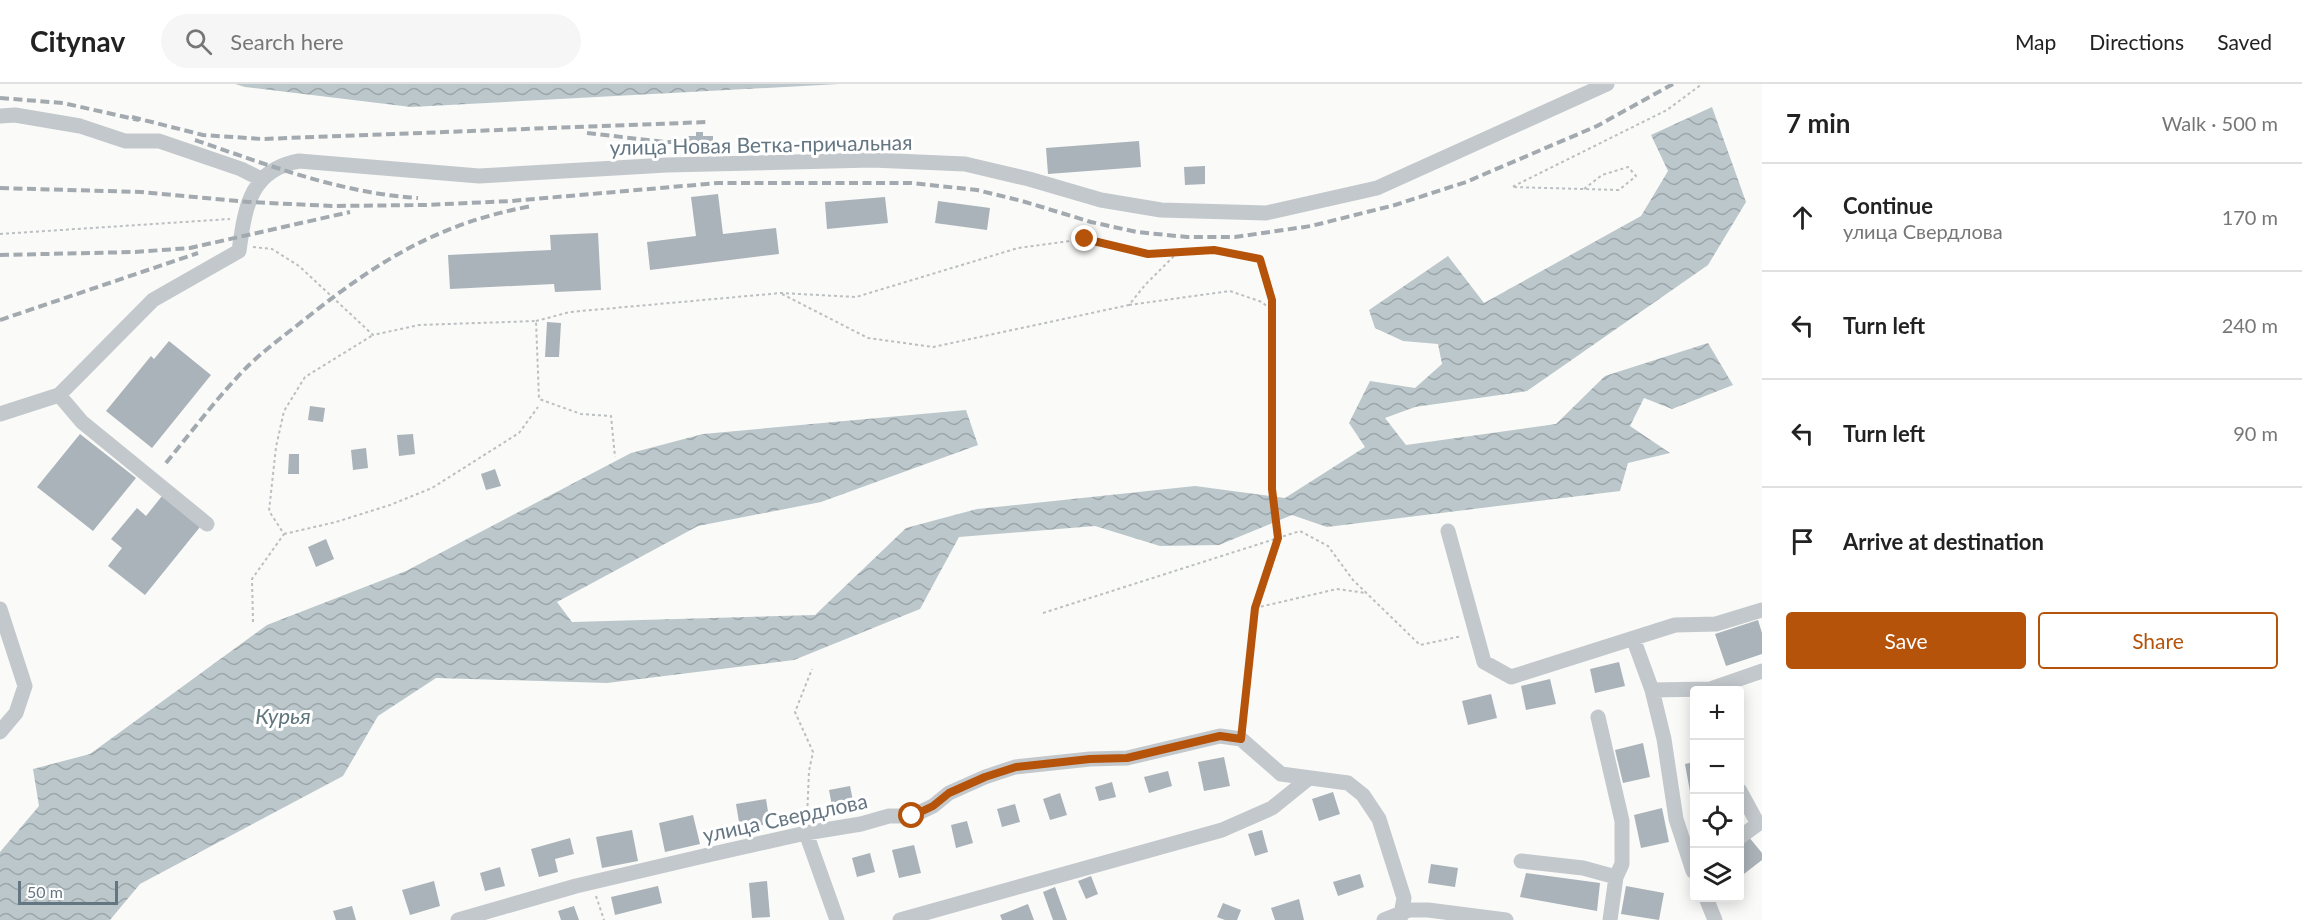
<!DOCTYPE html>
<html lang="en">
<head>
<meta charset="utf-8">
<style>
  body { margin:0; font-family:Lato,sans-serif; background:#f6f6f6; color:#222 }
  .controls { position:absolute; right:18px; bottom:18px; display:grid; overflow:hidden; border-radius:6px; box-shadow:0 3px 15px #0003 }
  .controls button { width:54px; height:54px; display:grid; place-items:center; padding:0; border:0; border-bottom:2px solid #e0e0e0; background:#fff; color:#222; font:30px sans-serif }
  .scale { position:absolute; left:18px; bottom:15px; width:100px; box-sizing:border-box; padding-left:6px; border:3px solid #657683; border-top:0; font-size:16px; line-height:21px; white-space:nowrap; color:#657683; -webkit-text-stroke:4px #fff; paint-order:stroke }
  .stop { position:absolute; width:18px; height:18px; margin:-14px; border:4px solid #b45309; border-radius:50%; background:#fff }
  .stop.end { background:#b45309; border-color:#fff; box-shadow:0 2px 6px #0008 }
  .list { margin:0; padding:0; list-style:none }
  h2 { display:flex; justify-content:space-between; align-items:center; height:78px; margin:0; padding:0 24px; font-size:26px }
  h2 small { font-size:20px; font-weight:400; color:#767676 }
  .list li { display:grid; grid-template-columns:39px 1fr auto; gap:18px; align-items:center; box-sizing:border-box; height:108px; padding:0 24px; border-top:2px solid #e0e0e0 }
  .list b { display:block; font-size:22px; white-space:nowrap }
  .list p { margin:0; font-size:20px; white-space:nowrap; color:#767676 }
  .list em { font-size:20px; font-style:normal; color:#767676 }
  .actions { display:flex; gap:12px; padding:18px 24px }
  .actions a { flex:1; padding:14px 0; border:2px solid #b45309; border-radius:6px; text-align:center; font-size:21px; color:#b45309 }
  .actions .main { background:#b45309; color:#fff }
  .icon { flex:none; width:33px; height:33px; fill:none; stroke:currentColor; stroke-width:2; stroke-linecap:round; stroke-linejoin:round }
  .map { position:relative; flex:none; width:1762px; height:836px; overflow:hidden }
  header { display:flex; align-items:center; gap:36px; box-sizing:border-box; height:84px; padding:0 30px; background:#fff; border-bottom:2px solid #e0e0e0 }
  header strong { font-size:28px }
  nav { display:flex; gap:33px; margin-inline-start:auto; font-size:21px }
  .search { width:420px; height:54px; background:#f6f6f6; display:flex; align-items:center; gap:15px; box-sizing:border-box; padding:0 21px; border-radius:33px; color:#767676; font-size:22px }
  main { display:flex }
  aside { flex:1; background:#fff }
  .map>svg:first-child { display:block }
  .water { fill:url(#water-waves) }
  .building { fill:#aab3b9 }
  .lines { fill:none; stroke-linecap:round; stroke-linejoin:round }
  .path { stroke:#bbbfc2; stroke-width:2; stroke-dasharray:3 3; stroke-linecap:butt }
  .minor { stroke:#c3c8cc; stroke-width:15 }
  .rail { stroke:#a2aab0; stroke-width:4; stroke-dasharray:9 4.5; stroke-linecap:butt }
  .route { stroke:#b45309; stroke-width:8 }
  .labels { text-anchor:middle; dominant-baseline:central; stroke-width:6; stroke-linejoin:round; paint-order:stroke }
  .street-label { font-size:21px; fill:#657683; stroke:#fff }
  .water-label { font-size:22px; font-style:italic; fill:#60757c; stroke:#fff }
</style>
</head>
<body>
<header>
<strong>Citynav</strong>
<div class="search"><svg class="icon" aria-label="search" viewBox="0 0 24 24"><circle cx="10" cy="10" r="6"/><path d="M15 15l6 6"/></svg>Search here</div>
<nav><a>Map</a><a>Directions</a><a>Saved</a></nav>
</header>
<main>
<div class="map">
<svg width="1762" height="836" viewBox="0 0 1762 836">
  <defs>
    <pattern id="water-waves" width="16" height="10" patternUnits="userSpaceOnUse" patternTransform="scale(1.5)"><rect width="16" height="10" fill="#bbc7cb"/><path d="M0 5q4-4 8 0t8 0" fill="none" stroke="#9ca6aa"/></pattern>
  </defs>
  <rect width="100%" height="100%" fill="#fafaf8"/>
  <path class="water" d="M235,0H839L411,23L245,3Z
    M1712,23L1746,118L1708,181L1527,307L1415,323L1385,334L1406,361L1556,340L1605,292L1708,259L1733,301L1672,325L1644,314L1630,342L1670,369L1628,379L1620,407L1327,443L1292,431L1219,461L1160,462L1095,442L959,453L920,525L794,576L607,599L436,594L378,632L343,692L140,800L110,836H0V768L39,722L33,685L90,670L267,541L406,487L631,369L703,350L966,326L978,361L821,418L698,442L557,518L572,538L815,531L906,444L977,425L1195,402L1285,414L1365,363L1349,339L1370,297L1415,304L1442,280L1438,260L1403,257L1375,244L1369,226L1448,172L1484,219L1641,132L1668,87L1651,51Z"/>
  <path class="building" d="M696,48H703V52H713V66H689L688,52H696Z
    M1139,57L1141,83L1048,90L1046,64Z
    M1205,82V100L1185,101L1184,83Z
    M718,110L723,150L776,144L779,170L650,186L647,158L696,152L691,113Z
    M885,113L888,139L827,145L825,118Z
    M938,117L990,124L987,146L935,139Z
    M598,149L601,206L555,208L554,200L450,205L448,171L551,166L550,151Z
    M547,238L561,239L559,273H545Z
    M169,257L211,291L152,364L106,327L151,272L154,275Z
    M310,322L325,324L323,338L308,336Z
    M80,350L136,394L93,447L37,403Z
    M413,350L415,370L399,372L397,351Z
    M366,364L368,384L353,386L351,366Z
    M289,370H299V390H288Z
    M495,385L501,402L486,406L481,390Z
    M162,412L200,443L145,511L108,482L122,464L111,455L137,424L146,432Z
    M326,455L334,475L316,483L308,463Z
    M1758,536L1762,549V570L1726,582L1715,550Z
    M1619,578L1625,602L1595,609L1590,585Z
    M1550,595L1556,620L1526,626L1521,602Z
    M1491,610L1497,634L1468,641L1462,617Z
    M1643,659L1650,693L1623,699L1615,666Z
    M1224,673L1230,702L1204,707L1198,678Z
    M1694,678V713H1691L1685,680Z
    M1168,687L1172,702L1149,709L1144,693Z
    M1112,698L1116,713L1099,717L1095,703Z
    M850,702L854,722L833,727L829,706Z
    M1333,708L1340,730L1319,737L1312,715Z
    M1060,709L1067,731L1050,736L1043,715Z
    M766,715L770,740L740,744L736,720Z
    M1015,720L1020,738L1002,743L997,725Z
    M1662,724L1669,758L1641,764L1634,731Z
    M693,731L700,760L665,768L659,739Z
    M967,737L973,759L956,764L951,741Z
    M632,746L638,777L602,784L596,753Z
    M1262,746L1268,768L1255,772L1248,750Z
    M1748,752L1762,769V776L1740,793V758Z
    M570,754L574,770L555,775L558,788L539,793L531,765Z
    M914,761L921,789L899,794L892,766Z
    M870,769L875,788L857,793L852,774Z
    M1431,780L1458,784L1455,803L1428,799Z
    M500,783L505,802L485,807L480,789Z
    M1526,789L1600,799L1597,827L1520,813Z
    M1360,790L1364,803L1338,812L1333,798Z
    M1091,792L1098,810L1086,815L1078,797Z
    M434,797L440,822L410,831L402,806Z
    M767,797L770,833L752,834L749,799Z
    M658,802L662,819L615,831L611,813Z
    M1626,802L1664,809L1659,836L1621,830Z
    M1055,803L1067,836H1053L1043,808Z
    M1299,815L1304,836H1275L1271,824Z
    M1223,819L1241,826L1237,836H1225L1217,833Z
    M1028,820L1034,836H1002L1000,831Z
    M352,822L356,836H336L333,827Z
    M574,822L579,836H561L558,827Z"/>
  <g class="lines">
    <path class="path" d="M1584,105L1602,91L1628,83L1636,92L1619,106L1512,103L1667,26L1702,0
      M0,150L230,135
      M253,163L272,165L299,182L373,251L419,241L536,237L539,315L581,330L611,332L615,373
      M782,210L868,254L933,263L1129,221L1145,201L1178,168
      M1129,221L1230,207L1262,218L1272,227
      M536,237L570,228L781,209L856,213L1018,164L1085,155L1148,170L1214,166L1261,175L1272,216V405L1278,454L1255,524L1242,640
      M284,450L336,438L390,421L432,404L519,349L538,323
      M1255,524L1337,505L1366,509
      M1043,529L1300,447L1328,462L1353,496L1420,561L1462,552
      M253,538L252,495L284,450L269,427L276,363L284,327L305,293L373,251
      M807,734L809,687L813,668L795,628L812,585
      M596,812L604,836"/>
    <path class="minor" d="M0,32L15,31L80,42L125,57H159L241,85L261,95
      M59,311L82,338L207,440
      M0,330L59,311L153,216L239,167C245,125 249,86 299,77L479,92L667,81L872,76L965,80L1029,95L1101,116L1161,126L1266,129L1377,104L1607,0
      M1448,447L1484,578L1511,593L1675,541L1716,540L1762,526
      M0,525L25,602L16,629L0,648
      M1633,554L1652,606L1664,655L1676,735L1693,787L1694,786
      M1652,606L1710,605L1762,587
      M1598,633L1622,737V780L1616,793
      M1740,707L1758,740L1740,753
      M806,749L837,836
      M1521,777L1583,784L1616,793L1610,836
      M1706,814L1715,836
      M458,836L576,802L708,771L806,749L861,740L889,732H912L933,722L949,709L985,693L1015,683L1090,675L1127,674L1220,652L1241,655L1281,690L1348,699L1363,711L1379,735L1404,814L1400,836
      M900,836L1222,746L1272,724L1308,695
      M1384,836L1409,826H1428L1506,836"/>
    <path class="rail" d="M0,14L63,19L139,36
      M132,33L203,51L262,55L708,38
      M587,49L665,58H710
      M195,56C268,81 340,109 418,114
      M0,104L141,108L249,118L332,122L425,121L511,117L718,99H911L977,106L1022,117L1091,138L1137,148L1187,153H1235L1311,142L1395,121L1466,98L1597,42L1673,0
      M0,171L135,168L190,164L350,128
      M0,236L198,169
      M166,379C193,346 219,311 249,281C268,263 289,248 309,232C381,175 440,139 532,122"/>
  </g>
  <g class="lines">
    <path class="route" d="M912,732L933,722L949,709L985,693L1016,683L1090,675L1127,674L1220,652L1241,655L1255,524L1278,454L1272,405V216L1260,175L1214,166L1148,170L1085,155"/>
  </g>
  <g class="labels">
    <g class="street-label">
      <text transform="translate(761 60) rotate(-1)">улица Новая Ветка-причальная</text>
      <text transform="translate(785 733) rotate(-12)">улица Свердлова</text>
    </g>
    <g class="water-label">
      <text x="283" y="631">Курья</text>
    </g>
  </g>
</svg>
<div class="controls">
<button>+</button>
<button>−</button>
<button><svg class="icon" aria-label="locate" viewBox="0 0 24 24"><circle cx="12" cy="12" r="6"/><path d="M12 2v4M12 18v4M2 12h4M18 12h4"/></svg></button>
<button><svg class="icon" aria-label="layers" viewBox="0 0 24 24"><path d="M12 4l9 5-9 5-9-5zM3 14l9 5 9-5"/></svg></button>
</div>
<div class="scale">50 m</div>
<div class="stop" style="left:912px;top:732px"></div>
<div class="stop end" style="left:1085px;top:155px"></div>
</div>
<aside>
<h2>7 min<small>Walk · 500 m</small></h2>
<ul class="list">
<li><svg class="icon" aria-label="ahead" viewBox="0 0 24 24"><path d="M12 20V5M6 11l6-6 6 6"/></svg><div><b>Continue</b><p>улица Свердлова</p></div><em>170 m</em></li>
<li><svg class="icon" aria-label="left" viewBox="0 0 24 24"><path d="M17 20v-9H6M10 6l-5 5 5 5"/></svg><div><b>Turn left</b></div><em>240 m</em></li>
<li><svg class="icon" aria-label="left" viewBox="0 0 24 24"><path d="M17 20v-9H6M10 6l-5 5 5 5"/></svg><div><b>Turn left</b></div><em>90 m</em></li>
<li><svg class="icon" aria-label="arrive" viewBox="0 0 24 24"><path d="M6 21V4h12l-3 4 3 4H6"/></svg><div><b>Arrive at destination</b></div></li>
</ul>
<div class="actions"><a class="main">Save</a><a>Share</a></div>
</aside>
</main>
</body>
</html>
